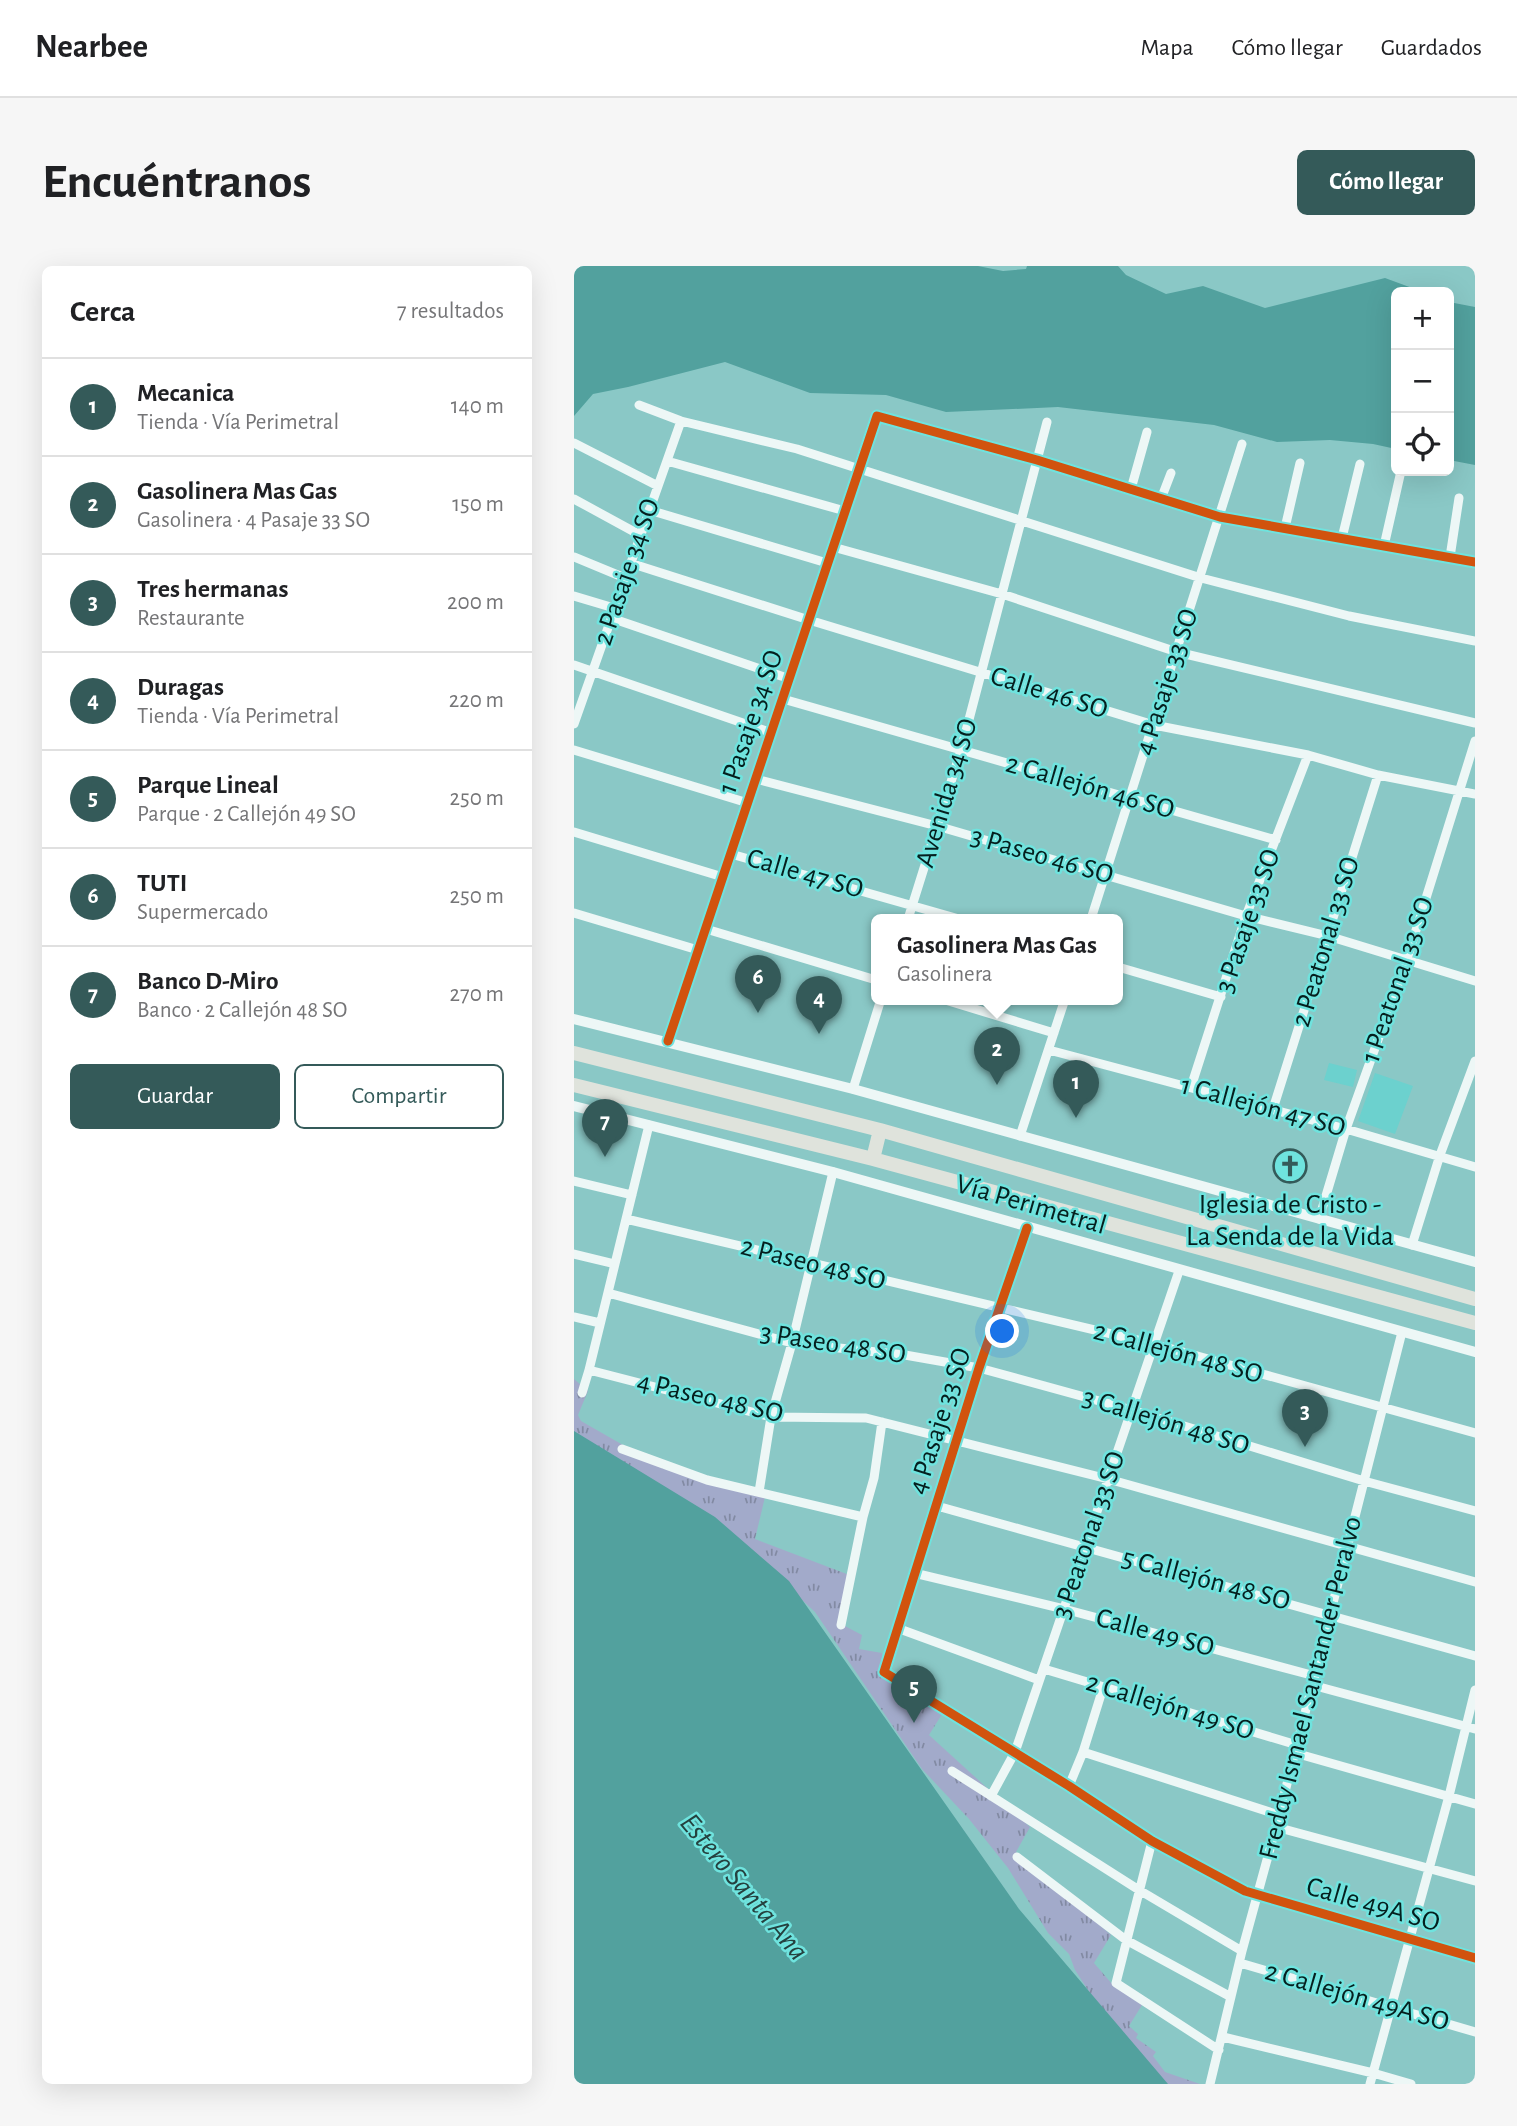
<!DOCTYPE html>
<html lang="es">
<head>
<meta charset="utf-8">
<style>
  body { margin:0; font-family:"Alegreya Sans",sans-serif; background:#f6f6f6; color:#202124 }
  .controls { position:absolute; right:21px; top:21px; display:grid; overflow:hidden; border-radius:10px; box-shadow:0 7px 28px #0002 }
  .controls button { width:63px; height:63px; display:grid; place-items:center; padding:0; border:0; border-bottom:2px solid #e0e0e0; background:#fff; color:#202124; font:35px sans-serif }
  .you { position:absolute; left:429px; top:1066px; width:24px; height:24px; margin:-18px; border:5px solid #fff; border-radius:50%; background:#1a73e8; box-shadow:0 0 0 10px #1a73e833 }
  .badge { display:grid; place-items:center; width:46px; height:46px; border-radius:50%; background:#345a59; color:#fff; font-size:23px; font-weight:700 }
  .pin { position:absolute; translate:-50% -58px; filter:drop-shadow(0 2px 4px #0008) }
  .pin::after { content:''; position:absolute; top:37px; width:24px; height:21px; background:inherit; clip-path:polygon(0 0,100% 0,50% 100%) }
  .popup { position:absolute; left:297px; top:648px; width:252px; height:91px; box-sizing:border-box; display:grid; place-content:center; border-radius:10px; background:#fff; filter:drop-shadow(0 2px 5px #0005); font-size:23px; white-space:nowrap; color:#757577 }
  .popup b { font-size:26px; color:#202124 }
  .popup::after { content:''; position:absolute; left:50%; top:100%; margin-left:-14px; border:14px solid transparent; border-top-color:#fff }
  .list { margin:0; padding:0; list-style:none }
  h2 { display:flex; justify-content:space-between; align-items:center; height:91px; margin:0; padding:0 28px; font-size:30px }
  h2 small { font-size:23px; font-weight:400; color:#757577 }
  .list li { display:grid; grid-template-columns:46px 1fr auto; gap:21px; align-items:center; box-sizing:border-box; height:98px; padding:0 28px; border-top:2px solid #e0e0e0 }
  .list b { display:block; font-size:26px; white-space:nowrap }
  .list p { margin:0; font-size:23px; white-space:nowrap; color:#757577 }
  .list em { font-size:23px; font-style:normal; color:#757577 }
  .actions { display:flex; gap:14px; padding:21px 28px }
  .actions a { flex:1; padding:16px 0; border:2px solid #345a59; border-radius:10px; text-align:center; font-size:24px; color:#345a59 }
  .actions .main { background:#345a59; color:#fff }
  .icon { flex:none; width:38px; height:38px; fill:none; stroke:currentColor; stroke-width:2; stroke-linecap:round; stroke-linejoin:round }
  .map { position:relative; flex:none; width:901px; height:1818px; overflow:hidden; border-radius:10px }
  header { display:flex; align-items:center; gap:42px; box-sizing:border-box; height:98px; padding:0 35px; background:#fff; border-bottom:2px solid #e0e0e0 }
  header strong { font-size:33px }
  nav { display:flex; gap:38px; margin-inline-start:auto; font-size:24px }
  .intro { display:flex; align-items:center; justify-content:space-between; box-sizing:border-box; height:168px; padding:0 42px }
  h1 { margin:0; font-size:49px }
  .button { padding:18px 32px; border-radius:10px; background:#345a59; color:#fff; font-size:24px; font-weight:700 }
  main { display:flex; gap:42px; padding:0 42px }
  aside { flex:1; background:#fff; border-radius:10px; box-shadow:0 7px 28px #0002 }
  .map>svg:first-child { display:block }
  .built { fill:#6cd1ce }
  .park { fill:url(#park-tufts) }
  .water { fill:#52a19e }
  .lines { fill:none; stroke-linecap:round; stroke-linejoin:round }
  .minor { stroke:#edf7f6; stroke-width:9 }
  .tertiary { stroke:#edf7f6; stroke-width:10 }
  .trunk { stroke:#dfe3dc; stroke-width:14 }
  .cycleway-casing { stroke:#6fe3de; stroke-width:13 }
  .cycleway { stroke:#d1530e; stroke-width:9 }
  .labels { text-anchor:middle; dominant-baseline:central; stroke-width:5; stroke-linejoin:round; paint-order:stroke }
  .street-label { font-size:28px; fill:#051f1e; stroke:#6fe3de }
  .poi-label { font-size:28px; fill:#051f1e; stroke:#6fe3de }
  .water-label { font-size:30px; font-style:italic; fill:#25413f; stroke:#6fe3de }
</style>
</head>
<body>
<header>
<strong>Nearbee</strong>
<nav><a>Mapa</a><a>Cómo llegar</a><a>Guardados</a></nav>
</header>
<div class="intro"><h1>Encuéntranos</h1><a class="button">Cómo llegar</a></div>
<main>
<aside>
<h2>Cerca<small>7 resultados</small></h2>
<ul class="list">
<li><span class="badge">1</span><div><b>Mecanica</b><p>Tienda · Vía Perimetral</p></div><em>140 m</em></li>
<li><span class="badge">2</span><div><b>Gasolinera Mas Gas</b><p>Gasolinera · 4 Pasaje 33 SO</p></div><em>150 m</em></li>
<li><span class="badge">3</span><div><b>Tres hermanas</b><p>Restaurante</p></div><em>200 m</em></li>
<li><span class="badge">4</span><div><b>Duragas</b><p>Tienda · Vía Perimetral</p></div><em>220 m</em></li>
<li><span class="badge">5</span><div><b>Parque Lineal</b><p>Parque · 2 Callejón 49 SO</p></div><em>250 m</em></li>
<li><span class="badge">6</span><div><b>TUTI</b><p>Supermercado</p></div><em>250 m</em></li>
<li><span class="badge">7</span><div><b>Banco D-Miro</b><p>Banco · 2 Callejón 48 SO</p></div><em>270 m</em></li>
</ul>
<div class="actions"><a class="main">Guardar</a><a>Compartir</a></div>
</aside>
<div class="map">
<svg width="901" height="1818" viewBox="0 0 901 1818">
  <defs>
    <pattern id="park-tufts" width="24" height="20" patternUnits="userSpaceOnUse" patternTransform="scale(1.75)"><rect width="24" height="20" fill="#a2aaca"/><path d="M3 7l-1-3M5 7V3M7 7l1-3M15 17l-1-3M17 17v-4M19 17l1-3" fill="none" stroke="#828aa3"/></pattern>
  </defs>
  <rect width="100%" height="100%" fill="#8ac8c6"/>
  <path class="built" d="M755,797L783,804L779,821L750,814Z
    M801,807L839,820L821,868L784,855Z"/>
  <path class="park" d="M0,1113L14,1125L4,1149L7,1155L49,1179L136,1217L178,1220L179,1227L191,1231L181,1273L278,1310L269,1359L288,1369L285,1383L308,1387V1406L370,1445L355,1469L456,1561L442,1586L537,1669L520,1697L539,1719L568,1739L555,1760L564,1768L562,1772L582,1786L579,1790L591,1806L626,1818H575L501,1704L495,1688L474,1667L434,1602L395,1553L348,1503L241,1346L214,1321L0,1169Z"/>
  <path class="water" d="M0,0H404L429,5L452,3L453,0H544L552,9L592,28L629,20L691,42L811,12L849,26H822V183L799,178L756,174L703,176L640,159L484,141L372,146L312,129L236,127L151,96L54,121L19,128L0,150Z
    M875,36L901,41V199L875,194Z
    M0,1165L141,1251L215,1315L445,1643L594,1818H0Z"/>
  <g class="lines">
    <path class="minor" d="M65,139L107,155L223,183L627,312L775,350L901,375
      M0,177L84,220
      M93,195L271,245
      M557,223L573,166
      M0,233L66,269
      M587,233L597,207
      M75,244L253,297
      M711,262L726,197
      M768,272L786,198
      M810,280L827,205
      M259,281L428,328L603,386L901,457
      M0,291L51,312
      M876,291L885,232
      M56,297L235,354L580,459L734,489L804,509L901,528
      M0,330L40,342
      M37,352L216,413
      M0,399L198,467
      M209,433L702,574
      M0,458L107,155
      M0,484L174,537
      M182,513L363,560L672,650L754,670L901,715
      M0,566L149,611
      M157,588L385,653
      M0,647L124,684
      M334,653L387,484L473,156
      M517,653L668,178
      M132,663L302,714
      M544,701L647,731
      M368,733L480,767
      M94,775L303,150L463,194L646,251L901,296
      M475,784L772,863L901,901
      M617,821L672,650L734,489
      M279,823L307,733
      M699,843L804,509
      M446,870L491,733
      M0,915L58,929
      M52,953L580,1078L901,1167
      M745,953L772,863L833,693L901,475
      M453,962L405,1102L310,1406L495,1520L578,1575L671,1625L901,1692
      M838,979L866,889L901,795
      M0,988L41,998
      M34,1027L218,1077L331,1089L405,1102L558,1144L790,1215L901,1245
      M0,1051L26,1057
      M15,1104L197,1151L292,1152L534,1213L901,1316
      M8,1127L15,1104L75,859
      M48,1183L133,1214L289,1251
      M185,1226L197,1151L218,1077L259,906
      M363,1240L901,1390
      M340,1307L490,1343L741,1410
      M267,1359L289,1251L300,1212L308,1156
      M323,1362L465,1414
      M470,1403L723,1479
      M738,1419L901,1463
      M509,1486L705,1549
      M721,1487L901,1538
      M378,1505L565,1624L668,1685
      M495,1520L509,1486L529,1422
      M417,1530L441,1486L605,1005
      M702,1561L901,1615
      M578,1575L542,1717L645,1784
      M443,1591L552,1674L657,1731
      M666,1697L901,1766
      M649,1771L799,1807L837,1818
      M636,1818L668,1685L702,1561L828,1066
      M796,1818L875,1530L901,1424"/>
    <path class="tertiary" d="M0,753L279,823L901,996
      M0,840L259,906L901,1086"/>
    <path class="trunk" d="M0,787L306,864L901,1033
      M0,819L299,893L901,1057
      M299,893L306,864"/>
    <defs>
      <path id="cycleway" d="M94,775L303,150L463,194L646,251L901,296
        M453,962L405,1102L310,1406L495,1520L578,1575L671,1625L901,1692"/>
    </defs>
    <use href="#cycleway" class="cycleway-casing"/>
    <use href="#cycleway" class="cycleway"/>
  </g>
  <defs>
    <symbol id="church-ring" viewBox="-11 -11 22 22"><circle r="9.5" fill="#6fe3de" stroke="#345a59" stroke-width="1.5"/><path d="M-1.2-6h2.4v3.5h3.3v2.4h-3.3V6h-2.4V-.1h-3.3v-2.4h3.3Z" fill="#345a59"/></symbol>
  </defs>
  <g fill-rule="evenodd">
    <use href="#church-ring" x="697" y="881" width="38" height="38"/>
  </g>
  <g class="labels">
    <g class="street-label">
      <text transform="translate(53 306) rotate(-71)">2 Pasaje 34 SO</text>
      <text transform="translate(593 416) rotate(-72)">4 Pasaje 33 SO</text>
      <text transform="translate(475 427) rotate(17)">Calle 46 SO</text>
      <text transform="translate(177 456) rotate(-71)">1 Pasaje 34 SO</text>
      <text transform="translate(516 521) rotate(16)">2 Callejón 46 SO</text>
      <text transform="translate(373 527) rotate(-73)">Avenida 34 SO</text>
      <text transform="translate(468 590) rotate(16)">3 Paseo 46 SO</text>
      <text transform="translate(231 608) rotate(16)">Calle 47 SO</text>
      <text transform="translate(674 655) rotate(-71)">3 Pasaje 33 SO</text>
      <text transform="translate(752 676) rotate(-73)">2 Peatonal 33 SO</text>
      <text transform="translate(824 714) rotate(-71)">1 Peatonal 33 SO</text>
      <text transform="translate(689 841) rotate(15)">1 Callejón 47 SO</text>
      <text transform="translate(457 939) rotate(16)">Vía Perimetral</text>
      <text transform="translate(239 998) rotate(14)">2 Paseo 48 SO</text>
      <text transform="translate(259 1078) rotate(9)">3 Paseo 48 SO</text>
      <text transform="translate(604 1087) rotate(15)">2 Callejón 48 SO</text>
      <text transform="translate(136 1132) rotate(13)">4 Paseo 48 SO</text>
      <text transform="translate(366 1155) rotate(-72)">4 Pasaje 33 SO</text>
      <text transform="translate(592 1156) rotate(17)">3 Callejón 48 SO</text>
      <text transform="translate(515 1269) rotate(-71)">3 Peatonal 33 SO</text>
      <text transform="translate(632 1314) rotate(15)">5 Callejón 48 SO</text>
      <text transform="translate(581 1367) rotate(15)">Calle 49 SO</text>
      <text transform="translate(737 1422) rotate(-76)">Freddy Ismael Santander Peralvo</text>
      <text transform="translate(596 1441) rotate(17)">2 Callejón 49 SO</text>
      <text transform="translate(799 1639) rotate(16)">Calle 49A SO</text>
      <text transform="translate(783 1731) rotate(16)">2 Callejón 49A SO</text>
    </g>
    <g class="poi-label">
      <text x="716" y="939">Iglesia de Cristo -<tspan x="716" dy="32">La Senda de la Vida</tspan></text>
    </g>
    <g class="water-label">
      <text transform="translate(170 1621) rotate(50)">Estero Santa Ana</text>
    </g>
  </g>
</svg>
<div class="controls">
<button>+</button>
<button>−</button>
<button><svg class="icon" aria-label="locate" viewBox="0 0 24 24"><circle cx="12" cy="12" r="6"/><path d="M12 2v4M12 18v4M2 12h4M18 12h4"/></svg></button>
</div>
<div class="you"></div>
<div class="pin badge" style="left:502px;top:852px">1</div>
<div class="pin badge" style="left:423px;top:819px">2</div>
<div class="popup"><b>Gasolinera Mas Gas</b>Gasolinera</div>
<div class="pin badge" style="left:731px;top:1181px">3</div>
<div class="pin badge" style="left:245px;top:768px">4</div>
<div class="pin badge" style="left:340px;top:1457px">5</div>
<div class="pin badge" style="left:184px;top:747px">6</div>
<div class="pin badge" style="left:31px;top:891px">7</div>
</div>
</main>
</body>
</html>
